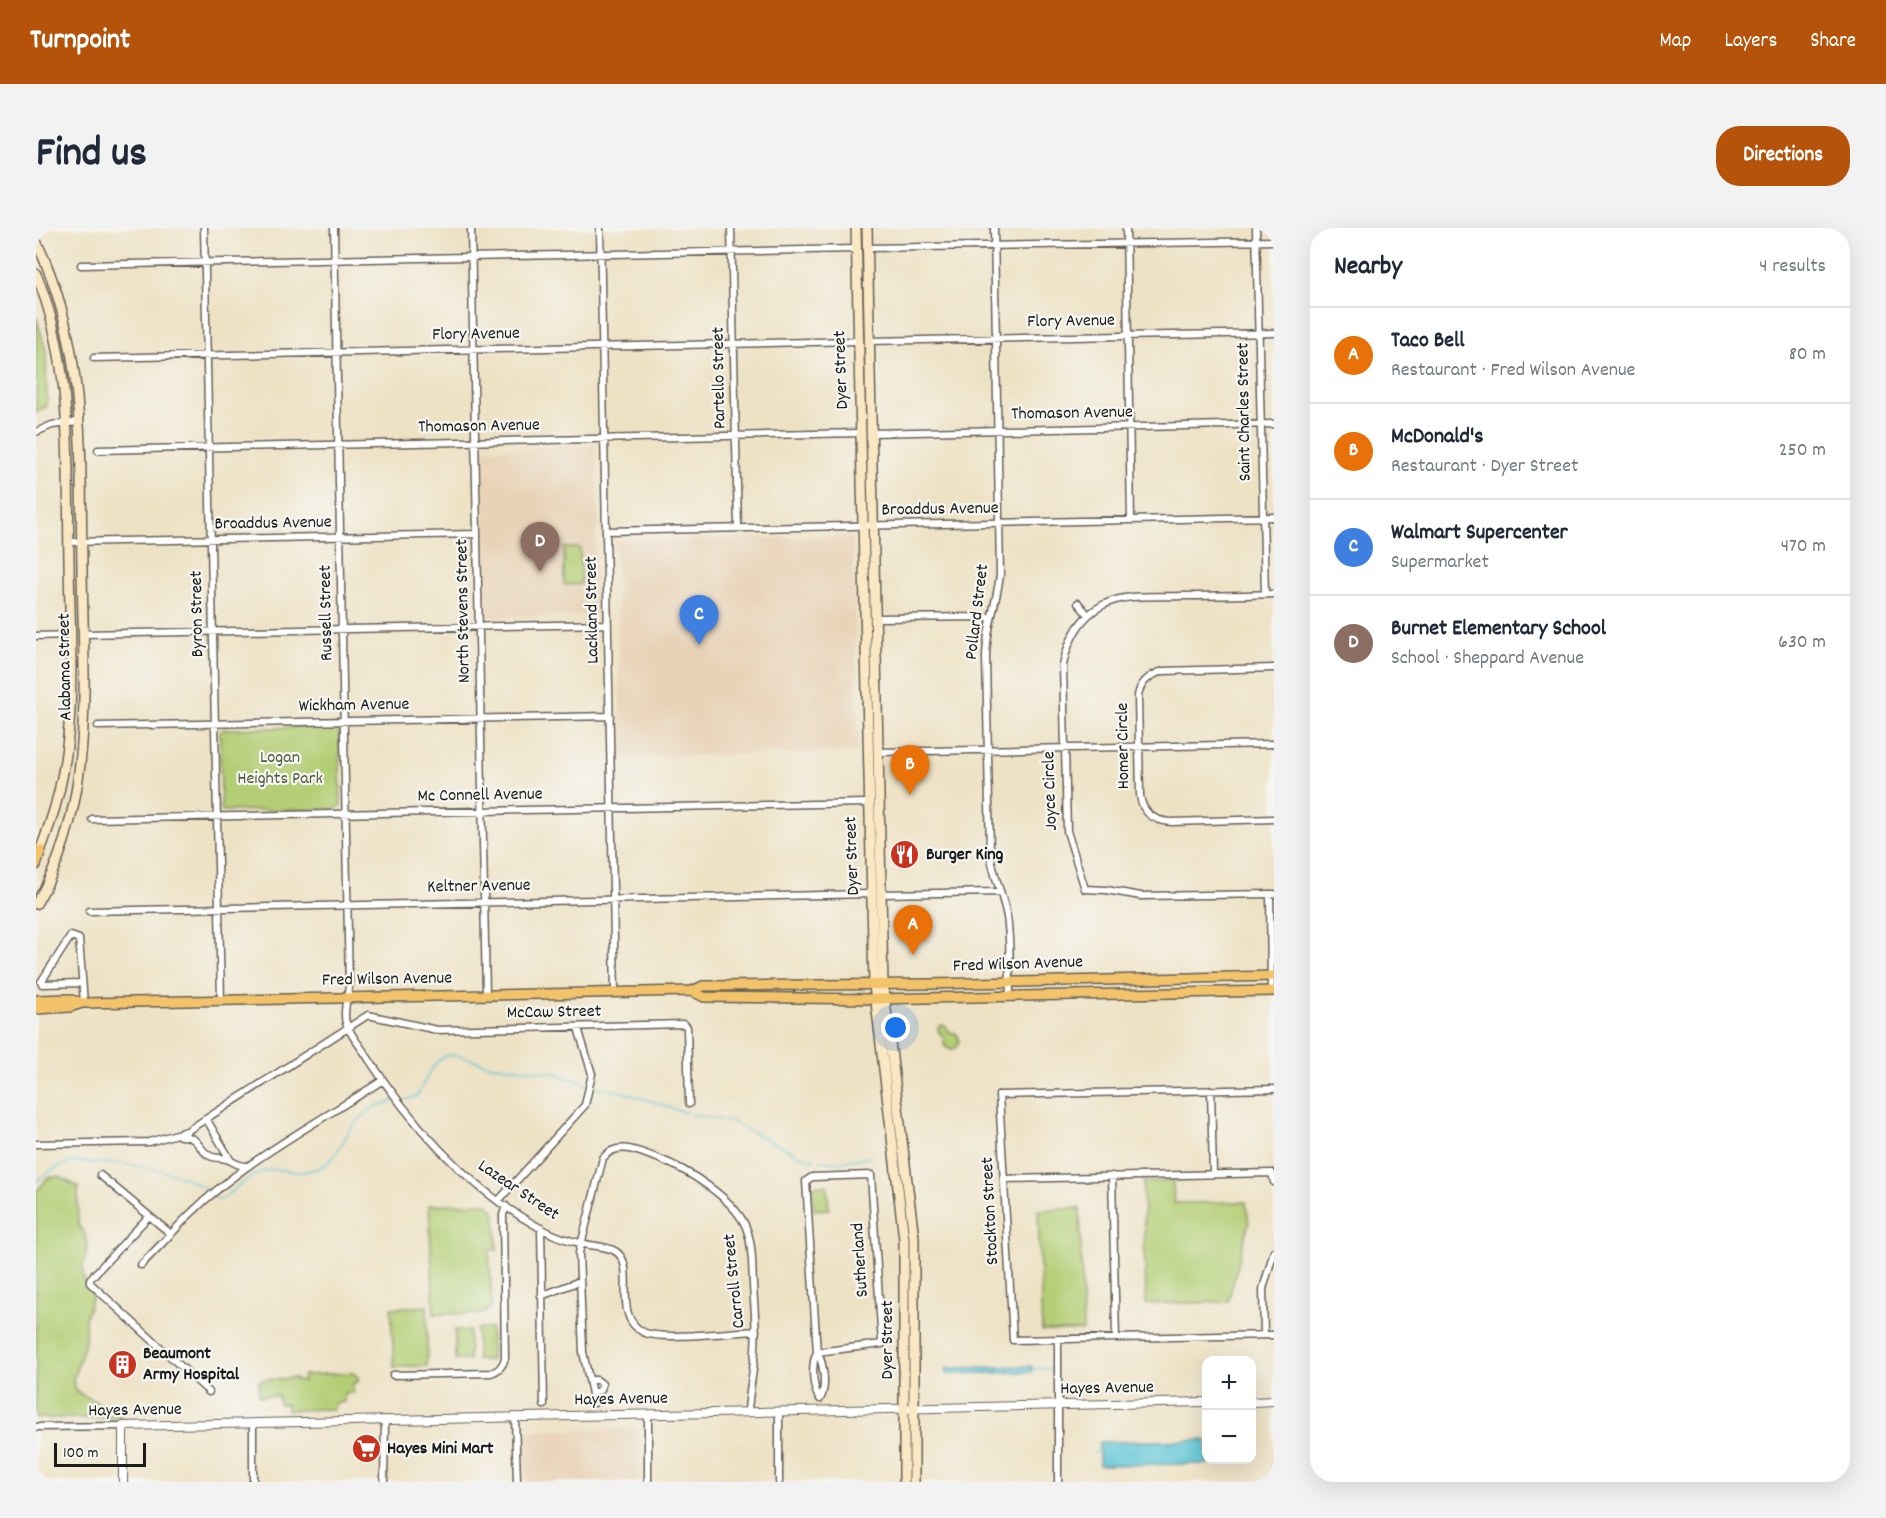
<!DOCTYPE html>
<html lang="en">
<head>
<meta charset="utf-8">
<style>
  body { margin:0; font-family:Dekko,sans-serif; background:#f2f2f3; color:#1f2937 }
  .controls { position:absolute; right:18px; bottom:18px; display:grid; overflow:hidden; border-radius:12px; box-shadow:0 6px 24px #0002 }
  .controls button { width:54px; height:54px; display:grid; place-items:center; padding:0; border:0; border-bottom:2px solid #e0e1e3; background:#fff; color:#1f2937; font:30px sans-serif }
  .scale { position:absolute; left:18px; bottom:15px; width:92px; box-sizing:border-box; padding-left:6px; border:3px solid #1c1c1c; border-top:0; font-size:16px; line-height:21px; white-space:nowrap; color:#1c1c1c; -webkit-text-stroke:4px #f6f6f2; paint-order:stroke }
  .you { position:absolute; left:860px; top:800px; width:21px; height:21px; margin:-15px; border:4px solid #fff; border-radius:50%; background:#1a73e8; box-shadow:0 0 0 9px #1a73e833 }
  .badge { display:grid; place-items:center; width:39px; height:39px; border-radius:50%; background:#b45309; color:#fff; font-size:20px; font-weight:700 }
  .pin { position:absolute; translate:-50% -50px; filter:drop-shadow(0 2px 3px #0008) }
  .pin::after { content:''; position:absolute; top:32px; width:21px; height:18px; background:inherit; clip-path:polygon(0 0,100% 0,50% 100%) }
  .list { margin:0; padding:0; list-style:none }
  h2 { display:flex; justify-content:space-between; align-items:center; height:78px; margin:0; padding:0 24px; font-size:26px }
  h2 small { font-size:20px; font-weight:400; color:#747a83 }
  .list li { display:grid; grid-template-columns:39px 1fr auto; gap:18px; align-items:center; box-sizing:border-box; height:96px; padding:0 24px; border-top:2px solid #e0e1e3 }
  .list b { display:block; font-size:22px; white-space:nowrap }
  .list p { margin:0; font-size:20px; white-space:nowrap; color:#747a83 }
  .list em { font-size:20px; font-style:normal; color:#747a83 }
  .map { position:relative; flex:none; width:1238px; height:1254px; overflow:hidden; border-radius:24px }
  header { display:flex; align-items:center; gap:36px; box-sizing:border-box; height:84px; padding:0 30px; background:#b45309; color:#fff }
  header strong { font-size:28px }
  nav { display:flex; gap:33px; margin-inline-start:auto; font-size:21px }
  .intro { display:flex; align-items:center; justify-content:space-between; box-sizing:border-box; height:144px; padding:0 36px }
  h1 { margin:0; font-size:42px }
  .button { padding:15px 27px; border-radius:24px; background:#b45309; color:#fff; font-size:21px; font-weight:700 }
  main { display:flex; gap:36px; padding:0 36px }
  aside { flex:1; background:#fff; border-radius:24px; box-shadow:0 6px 24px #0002 }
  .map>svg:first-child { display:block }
  .built { fill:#e8d3b7 }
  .green { fill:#b4ce74; stroke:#687548; stroke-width:1.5 }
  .water { fill:#5ac4d5; stroke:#3b7078; stroke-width:1.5 }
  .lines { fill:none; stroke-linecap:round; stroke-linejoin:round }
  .stream { stroke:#5ac4d5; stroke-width:1.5 }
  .minor-casing { stroke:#666157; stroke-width:9 }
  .tertiary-casing { stroke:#666157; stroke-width:10 }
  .secondary-casing { stroke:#666157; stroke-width:12 }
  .primary-casing { stroke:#666157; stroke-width:12 }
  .minor { stroke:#fff; stroke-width:6 }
  .tertiary { stroke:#fff; stroke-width:8 }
  .secondary { stroke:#fae7c3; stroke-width:9 }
  .primary { stroke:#f2c36a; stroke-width:9 }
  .labels { text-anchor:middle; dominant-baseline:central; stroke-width:4.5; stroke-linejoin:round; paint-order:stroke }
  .street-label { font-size:18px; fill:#1c1c1c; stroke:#f6f6f2 }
  .park-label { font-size:18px; fill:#515a3b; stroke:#f6f6f2 }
  .poi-label { font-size:18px; font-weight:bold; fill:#1c1c1c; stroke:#f6f6f2; text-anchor:start }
</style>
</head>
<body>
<header>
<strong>Turnpoint</strong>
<nav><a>Map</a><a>Layers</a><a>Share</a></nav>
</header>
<div class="intro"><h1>Find us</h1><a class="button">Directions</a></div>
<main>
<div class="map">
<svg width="1238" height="1254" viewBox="0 0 1238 1254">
  <rect width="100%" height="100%" fill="#f6f6f2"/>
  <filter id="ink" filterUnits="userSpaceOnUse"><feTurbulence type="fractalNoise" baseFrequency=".0167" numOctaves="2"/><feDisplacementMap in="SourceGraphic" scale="12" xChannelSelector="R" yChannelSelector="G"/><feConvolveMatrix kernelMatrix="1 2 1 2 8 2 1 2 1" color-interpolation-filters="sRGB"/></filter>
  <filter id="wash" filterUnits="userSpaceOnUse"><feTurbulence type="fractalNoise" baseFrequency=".008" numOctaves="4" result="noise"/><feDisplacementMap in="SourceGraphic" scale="24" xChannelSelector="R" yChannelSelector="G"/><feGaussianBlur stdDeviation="1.35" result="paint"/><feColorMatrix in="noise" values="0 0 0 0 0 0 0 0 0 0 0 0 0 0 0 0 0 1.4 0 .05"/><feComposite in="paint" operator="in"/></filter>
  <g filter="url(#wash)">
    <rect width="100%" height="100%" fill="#eee2c5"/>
    <path class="built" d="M559,218L563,299L559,302L560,387L450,389L447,221Z
      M817,308L822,524L585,529L580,313Z
      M602,1201V1254H488V1203Z"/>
    <path class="green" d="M0,88L10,123L11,178L0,185Z
      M528,320H544L545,356L528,357Z
      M300,498L303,500L305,578L301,581L187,583L185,581L184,504L187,501Z
      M907,797L910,799L913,804L920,805L923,810C923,817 922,820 915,822L908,818V809L904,806L902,801L903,798Z
      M22,948L42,959V997C63,1021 40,1031 49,1054C51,1058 55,1063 57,1066L49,1090V1114L37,1153L39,1163L86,1187L84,1190H0V964L12,950Z
      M1137,953L1138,975L1210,974L1213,994L1192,1074L1110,1076L1107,954Z
      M791,957L793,981L778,982L776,958Z
      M451,975L460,985L461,1022H453L456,1079L446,1086H398L393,977Z
      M1044,980L1047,1103H1006L1002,982Z
      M391,1078V1138L358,1139L355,1080Z
      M441,1101H455V1132H441Z
      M419,1102H433V1132H419Z
      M317,1145L322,1149V1154L317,1155V1165H308V1174L299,1175L298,1181L251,1182V1176H243L242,1168H223V1152L259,1150V1152L267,1153V1147Z"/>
    <path class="water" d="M996,1138V1144L911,1146V1140Z
      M1170,1212V1232H1173V1236L1063,1237V1214Z"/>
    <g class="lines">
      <path class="stream" d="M557,858L594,866L650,885
        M369,872L381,868L394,843L403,832L412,827L423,828L455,837L519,845L552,857
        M655,886L695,894L765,928L778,932
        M318,896L338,879L358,873
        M784,933L801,934L835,929
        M0,954C11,944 21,938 36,934C42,932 48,935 55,935C86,934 147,941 171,963
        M178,969L182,972L186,971C200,960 216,945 234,942C243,940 253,944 262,944C295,944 302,923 316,898
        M996,1141H1018
        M1057,1224H1063"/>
    </g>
  </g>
  <g filter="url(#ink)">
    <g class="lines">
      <defs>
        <path id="minor" d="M168,0L185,772
          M298,0L313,759C311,770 307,784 310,795C314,807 326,820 332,830C376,897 433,962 506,1001C519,1008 534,1013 548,1016C558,1018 571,1018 579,1023C603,1037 574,1087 607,1104C624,1113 697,1104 720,1103
          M435,0L450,766
          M564,0L579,764
          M695,0L702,300
          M958,0L964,346C961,375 950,400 950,430L954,625C957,647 967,667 971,689C975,715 973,742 974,769
          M1090,0L1095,292
          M1220,0L1229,366
          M832,20L1238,13
          M45,37L820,21
          M833,113L1238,105
          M58,130L822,113
          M0,204L16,197L42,194
          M835,205L1238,196
          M62,222L824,205
          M570,303L1238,289
          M33,314L441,306
          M1238,366C1207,367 1176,368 1145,368C1120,369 1090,365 1067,377C1043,389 1032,413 1027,437L1031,603L1049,661L1070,662L1105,668L1238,666
          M1042,375L1052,387
          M840,390L954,389
          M47,406L572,396
          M0,408L34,407
          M1238,440L1127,443C1114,447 1104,454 1102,468L1104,567C1106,585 1118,593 1135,594L1238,591
          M62,498L574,488
          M842,524L1238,516
          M56,591L832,575
          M845,666L963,664
          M1234,666L1235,763
          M53,683L835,666
          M46,755L6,756L5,754L35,708L43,711L48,775
          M1238,861L963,867L977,1112L1238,1107
          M1175,862L1177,946
          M171,892L195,933
          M144,908C164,908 161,921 174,928C180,931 187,929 193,932C200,935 202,938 210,938
          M0,916L113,914L151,903L332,787L401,802L648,796L651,799L653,876
          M64,947L135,1006C194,939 274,900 347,852
          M835,947L846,1116L781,1124L770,953L776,949Z
          M1076,948L1080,1110
          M968,951L1236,945L1238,954
          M463,972L549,877L556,846L542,800
          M113,988L54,1051V1055L173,1164
          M505,1000L508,1177
          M105,1037L135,1006
          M505,1068L544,1053
          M1228,1107L1227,1061L1238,1023
          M781,1124C788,1135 791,1160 784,1171C776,1161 775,1136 781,1124Z
          M357,1147L455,1145C462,1143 467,1138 469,1130L467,987L470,978
          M553,1152H561L566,1156L565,1162L556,1165
          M558,1175L547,1124L543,1025L567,930C581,912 603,924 621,930C651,941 701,972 711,1002C717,1019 716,1039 717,1057C718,1078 721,1099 719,1121C718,1142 713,1162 712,1184
          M479,1189L481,1254
          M217,1195V1254
          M0,1199L87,1198
          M348,1254L349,1192
          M612,1254V1187
          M743,1254V1183
          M1022,1254V1111"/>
        <path id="tertiary" d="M1216,1174L1238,1173
          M87,1254V1198L1170,1174"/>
        <path id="secondary" d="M820,0L838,757L868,1011V1254
          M831,0L847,757L878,1010V1254
          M0,13C51,118 44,226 46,339C47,451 61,575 0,676
          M0,46C38,136 31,237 33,333C34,421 43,510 14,595C10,606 7,618 1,629"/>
        <path id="primary" d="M0,637L5,622
          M656,763L667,758L895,756L1238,748
          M0,772L31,771L48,775L656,763L668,769L838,771L1238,763
          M0,781L34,779L46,775"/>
      </defs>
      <use href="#minor" class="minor-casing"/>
      <use href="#tertiary" class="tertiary-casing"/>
      <use href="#secondary" class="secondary-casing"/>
      <use href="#primary" class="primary-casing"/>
      <use href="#minor" class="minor"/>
      <use href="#tertiary" class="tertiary"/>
      <use href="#secondary" class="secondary"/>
      <use href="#primary" class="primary"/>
    </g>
  </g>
  <defs>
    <symbol id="restaurant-disc" viewBox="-11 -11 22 22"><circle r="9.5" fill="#c8321e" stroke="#f6f6f2"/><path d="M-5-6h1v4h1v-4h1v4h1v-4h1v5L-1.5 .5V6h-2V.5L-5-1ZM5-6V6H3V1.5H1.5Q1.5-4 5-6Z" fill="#fff"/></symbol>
    <symbol id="building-disc" viewBox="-11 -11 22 22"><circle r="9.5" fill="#c8321e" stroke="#f6f6f2"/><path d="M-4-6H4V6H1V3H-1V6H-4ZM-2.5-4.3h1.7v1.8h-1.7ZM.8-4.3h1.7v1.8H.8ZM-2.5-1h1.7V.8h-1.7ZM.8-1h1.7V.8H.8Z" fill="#fff"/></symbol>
    <symbol id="supermarket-disc" viewBox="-11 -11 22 22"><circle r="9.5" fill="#c8321e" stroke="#f6f6f2"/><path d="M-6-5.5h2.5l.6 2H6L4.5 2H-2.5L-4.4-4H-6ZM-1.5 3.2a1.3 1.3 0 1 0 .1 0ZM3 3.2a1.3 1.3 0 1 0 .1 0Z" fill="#fff"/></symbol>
  </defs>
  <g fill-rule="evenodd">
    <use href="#restaurant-disc" x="852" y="610" width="33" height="33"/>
    <use href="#building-disc" x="70" y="1120" width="33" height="33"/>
    <use href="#supermarket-disc" x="314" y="1204" width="33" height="33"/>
  </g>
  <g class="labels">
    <g class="street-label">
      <text transform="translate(1035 94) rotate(-1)">Flory Avenue</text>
      <text transform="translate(440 107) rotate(-1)">Flory Avenue</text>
      <text transform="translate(806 142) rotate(-92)">Dyer Street</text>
      <text transform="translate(684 150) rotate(-91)">Partello Street</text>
      <text transform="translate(1209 184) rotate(-91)">Saint Charles Street</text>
      <text transform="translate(1036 186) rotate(-1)">Thomason Avenue</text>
      <text transform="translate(443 199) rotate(-1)">Thomason Avenue</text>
      <text transform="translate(904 282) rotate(-1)">Broaddus Avenue</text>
      <text transform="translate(237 296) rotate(-1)">Broaddus Avenue</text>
      <text transform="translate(557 382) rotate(-91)">Lackland Street</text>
      <text transform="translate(428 383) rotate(-91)">North Stevens Street</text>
      <text transform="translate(942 384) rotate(-83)">Pollard Street</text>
      <text transform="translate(291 385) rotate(-91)">Russell Street</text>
      <text transform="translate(162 386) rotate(-91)">Byron Street</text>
      <text transform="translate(30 439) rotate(-91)">Alabama Street</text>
      <text transform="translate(318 478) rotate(-1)">Wickham Avenue</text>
      <text transform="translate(1088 518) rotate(-91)">Homer Circle</text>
      <text transform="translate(1015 563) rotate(-92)">Joyce Circle</text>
      <text transform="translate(444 568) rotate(-1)">Mc Connell Avenue</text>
      <text transform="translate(817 628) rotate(-92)">Dyer Street</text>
      <text transform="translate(443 659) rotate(-1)">Keltner Avenue</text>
      <text transform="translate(982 737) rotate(-2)">Fred Wilson Avenue</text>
      <text transform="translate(351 752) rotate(-1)">Fred Wilson Avenue</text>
      <text transform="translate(518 785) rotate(-1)">McCaw Street</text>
      <text transform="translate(482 963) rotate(34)">Lazear Street</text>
      <text transform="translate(955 983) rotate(-93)">Stockton Street</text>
      <text transform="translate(825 1032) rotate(-94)">Sutherland</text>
      <text transform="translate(699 1053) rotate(-96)">Carroll Street</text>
      <text transform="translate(852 1112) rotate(-90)">Dyer Street</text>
      <text transform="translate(1071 1161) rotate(-1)">Hayes Avenue</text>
      <text transform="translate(585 1172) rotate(-1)">Hayes Avenue</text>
      <text transform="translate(99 1183) rotate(-1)">Hayes Avenue</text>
    </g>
    <g class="park-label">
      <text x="244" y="530">Logan<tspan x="244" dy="21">Heights Park</tspan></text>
    </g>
    <g class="poi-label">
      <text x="890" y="627">Burger King</text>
      <text x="107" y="1126">Beaumont<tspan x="107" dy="21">Army Hospital</tspan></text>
      <text x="351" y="1221">Hayes Mini Mart</text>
    </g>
  </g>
</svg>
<div class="controls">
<button>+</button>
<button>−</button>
</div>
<div class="scale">100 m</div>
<div class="you"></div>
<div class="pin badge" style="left:877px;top:727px;background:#e8710a">A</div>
<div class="pin badge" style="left:874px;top:567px;background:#e8710a">B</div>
<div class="pin badge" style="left:663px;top:417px;background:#3f7fe0">C</div>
<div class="pin badge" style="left:504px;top:344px;background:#8d6e63">D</div>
</div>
<aside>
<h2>Nearby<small>4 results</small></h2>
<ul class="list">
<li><span class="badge" style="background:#e8710a">A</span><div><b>Taco Bell</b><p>Restaurant · Fred Wilson Avenue</p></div><em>80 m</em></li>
<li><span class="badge" style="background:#e8710a">B</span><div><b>McDonald's</b><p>Restaurant · Dyer Street</p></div><em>250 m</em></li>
<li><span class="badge" style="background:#3f7fe0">C</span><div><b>Walmart Supercenter</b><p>Supermarket</p></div><em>470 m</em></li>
<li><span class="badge" style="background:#8d6e63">D</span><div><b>Burnet Elementary School</b><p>School · Sheppard Avenue</p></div><em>630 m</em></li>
</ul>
</aside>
</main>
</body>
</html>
